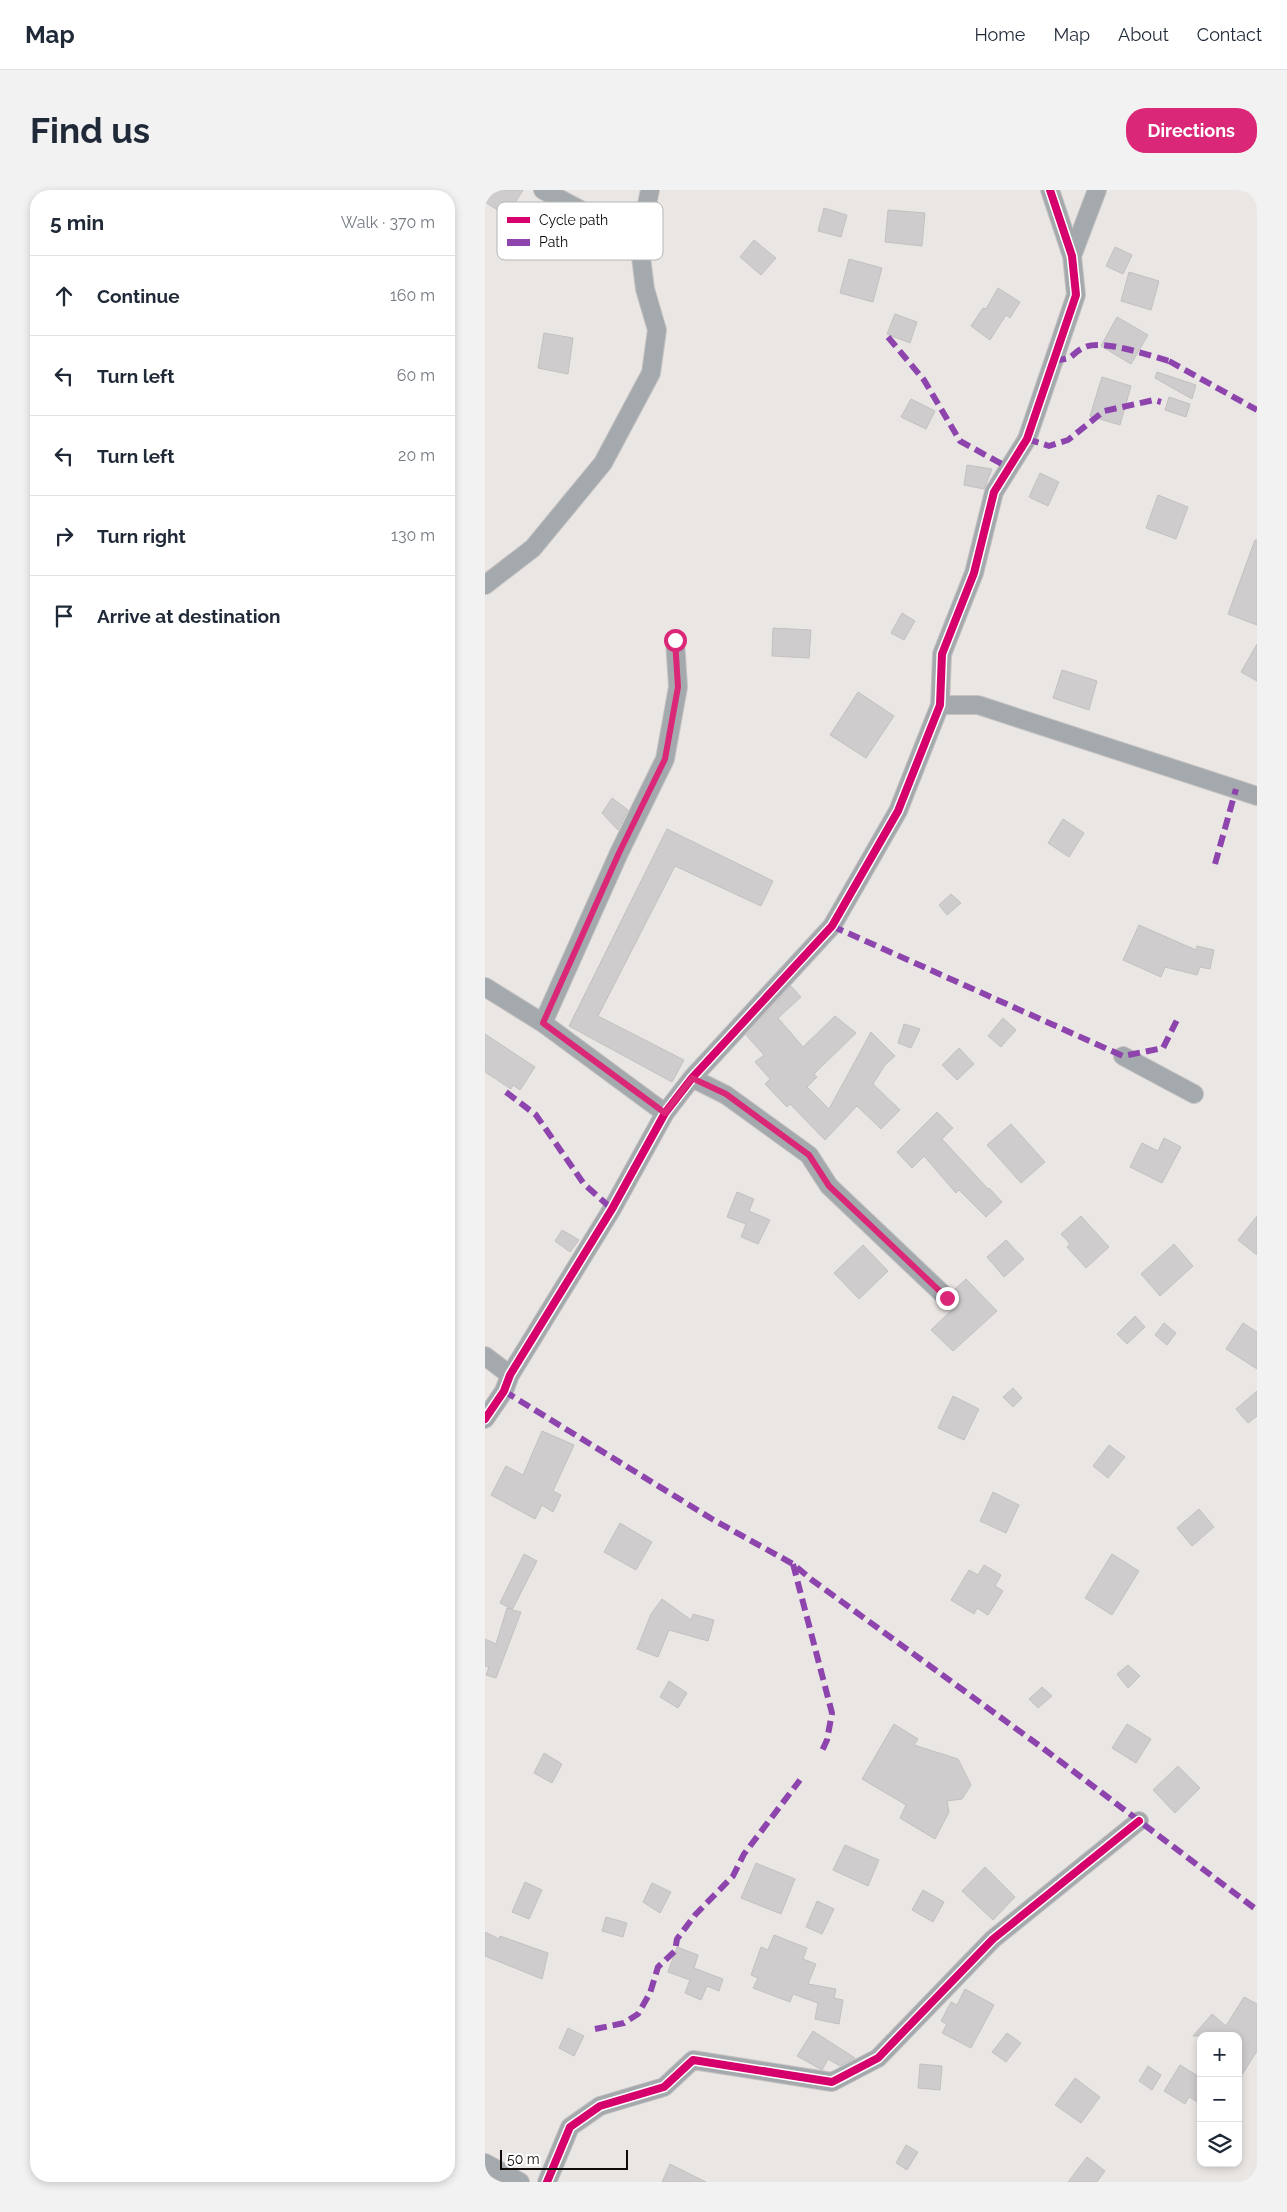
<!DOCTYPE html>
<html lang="en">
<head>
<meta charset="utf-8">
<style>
  body { margin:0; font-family:Raleway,sans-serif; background:#f2f2f3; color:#1f2937 }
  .controls { position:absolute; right:15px; bottom:15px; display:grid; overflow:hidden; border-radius:10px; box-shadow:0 2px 8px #0003 }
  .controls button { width:45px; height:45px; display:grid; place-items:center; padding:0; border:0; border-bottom:1px solid #e0e1e3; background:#fff; color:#1f2937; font:25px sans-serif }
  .scale { position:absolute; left:15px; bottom:12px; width:128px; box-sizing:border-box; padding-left:5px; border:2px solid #0e0b09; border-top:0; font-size:14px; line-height:18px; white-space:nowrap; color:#0e0b09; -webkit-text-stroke:4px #fff; paint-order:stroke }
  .stop { position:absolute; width:15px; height:15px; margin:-11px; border:4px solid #db2777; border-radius:50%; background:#fff }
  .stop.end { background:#db2777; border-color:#fff; box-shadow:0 1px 5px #0008 }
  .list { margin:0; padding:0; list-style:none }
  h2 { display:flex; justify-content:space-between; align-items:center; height:65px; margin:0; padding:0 20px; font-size:21px }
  h2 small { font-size:16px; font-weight:400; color:#747a83 }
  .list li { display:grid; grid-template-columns:32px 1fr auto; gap:15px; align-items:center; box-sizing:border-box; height:80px; padding:0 20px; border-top:1px solid #e0e1e3 }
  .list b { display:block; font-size:19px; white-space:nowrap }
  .list em { font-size:16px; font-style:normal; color:#747a83 }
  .icon { flex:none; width:28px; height:28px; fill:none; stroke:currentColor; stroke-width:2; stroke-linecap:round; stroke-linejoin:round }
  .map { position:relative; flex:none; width:772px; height:1992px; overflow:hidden; border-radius:20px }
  header { display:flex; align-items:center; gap:30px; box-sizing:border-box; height:70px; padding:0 25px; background:#fff; border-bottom:1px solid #e0e1e3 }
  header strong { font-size:24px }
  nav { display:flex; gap:28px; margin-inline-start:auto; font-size:18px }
  .intro { display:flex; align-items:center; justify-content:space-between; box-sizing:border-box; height:120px; padding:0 30px }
  h1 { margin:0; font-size:35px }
  .button { padding:12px 22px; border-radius:20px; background:#db2777; color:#fff; font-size:18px; font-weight:700 }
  main { display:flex; gap:30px; padding:0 30px }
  aside { flex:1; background:#fff; border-radius:20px; box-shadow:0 2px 8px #0003 }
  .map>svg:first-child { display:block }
  .building { fill:#cfcccd; stroke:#c3c0c0 }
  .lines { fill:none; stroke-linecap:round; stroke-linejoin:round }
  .minor-casing { stroke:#c6c3c2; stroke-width:20 }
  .minor { stroke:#a4a9ad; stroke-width:18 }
  .quiet { stroke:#8e44ad; stroke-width:6; stroke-dasharray:12 6; stroke-linecap:butt }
  .cycleway-casing { stroke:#fff; stroke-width:11 }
  .cycleway { stroke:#d6006c; stroke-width:8 }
  .route { stroke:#db2777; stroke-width:6 }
  .key { fill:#fff; stroke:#b7b6b5; stroke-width:1 }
  .key-label { font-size:14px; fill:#0e0b09 }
</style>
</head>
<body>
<header>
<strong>Map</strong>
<nav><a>Home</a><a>Map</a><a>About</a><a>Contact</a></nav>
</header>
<div class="intro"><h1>Find us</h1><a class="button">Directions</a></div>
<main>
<aside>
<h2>5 min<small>Walk · 370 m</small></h2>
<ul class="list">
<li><svg class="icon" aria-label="ahead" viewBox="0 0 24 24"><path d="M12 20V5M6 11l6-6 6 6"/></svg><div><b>Continue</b></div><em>160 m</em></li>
<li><svg class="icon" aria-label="left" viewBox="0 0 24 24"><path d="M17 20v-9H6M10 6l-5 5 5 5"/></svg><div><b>Turn left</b></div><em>60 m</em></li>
<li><svg class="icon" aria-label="left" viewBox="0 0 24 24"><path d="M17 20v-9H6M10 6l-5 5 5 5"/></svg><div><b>Turn left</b></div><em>20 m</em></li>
<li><svg class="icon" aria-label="right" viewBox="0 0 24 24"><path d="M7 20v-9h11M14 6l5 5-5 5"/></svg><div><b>Turn right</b></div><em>130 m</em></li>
<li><svg class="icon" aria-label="arrive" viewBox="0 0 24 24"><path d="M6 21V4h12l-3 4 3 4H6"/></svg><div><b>Arrive at destination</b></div></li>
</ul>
</aside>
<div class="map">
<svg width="772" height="1992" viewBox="0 0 772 1992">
  <rect width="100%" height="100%" fill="#eae6e4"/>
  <path class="building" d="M0,0H38L22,26L0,12Z
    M339,18L362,25L356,47L333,41Z
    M403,20L440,23L437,56L400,52Z
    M269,50L291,68L276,85L255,67Z
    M630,57L647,65L638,84L621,76Z
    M364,69L397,78L388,112L355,103Z
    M644,82L674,91L666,120L636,111Z
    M513,98L535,112L525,128L521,125L505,150L486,136L498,118L501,119Z
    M410,124L432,132L425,153L402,144Z
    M632,127L663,145L646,174L616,156Z
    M59,143L88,148L83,184L53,178Z
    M672,182L711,195L707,209L670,188Z
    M617,187L646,196L635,235L605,226Z
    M684,207L705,214L701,227L680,220Z
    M426,209L450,221L441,239L416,227Z
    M482,275L507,279L499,299L479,295Z
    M555,283L574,292L563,316L544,307Z
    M673,305L703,317L691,349L661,338Z
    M770,350H772V435L743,424Z
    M417,423L430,431L419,450L406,443Z
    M288,438L326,440L324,468L287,466Z
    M772,454V491L756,482Z
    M577,480L612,491L604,520L568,508Z
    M373,502L409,526L381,568L345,545Z
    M127,608L143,620L133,640L117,623Z
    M578,629L599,643L584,667L563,653Z
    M182,639L288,691L276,716L190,676L113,826L199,870L187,892L84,836Z
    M466,704L476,713L462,725L454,715Z
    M654,735L711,760L712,756L729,760L725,779L715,777L712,785L680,777L676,787L638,770Z
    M306,796L316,807L293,828L318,857L350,826L371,843L329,884L332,887L322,897L344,919L386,842L410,866L400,875L388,894L415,920L396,939L372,916L340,950L305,914L302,917L280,894L285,889L270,872L279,865L261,845Z
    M518,828L531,840L516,857L503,846Z
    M419,834L435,839L426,858L413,853Z
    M0,844L50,877L35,900L28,895L26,899L0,882Z
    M474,858L489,874L472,890L457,875Z
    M452,922L468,938L457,949L503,999L504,998L517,1012L501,1027L474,1000L471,1003L439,966L427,978L412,962Z
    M526,934L560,972L536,993L502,955Z
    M679,948L696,957L677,993L645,977L657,953L673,961Z
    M252,1002L269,1009L264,1021L285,1030L273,1054L256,1047L261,1034L242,1027Z
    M596,1026L624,1057L601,1078L582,1057L585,1054L576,1044Z
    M772,1026V1065L753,1050Z
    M77,1040L94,1050L85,1062L70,1051Z
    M521,1050L539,1069L519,1087L502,1067Z
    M689,1054L708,1076L675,1106L656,1084Z
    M378,1055L403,1081L374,1109L349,1083Z
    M481,1089L512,1121L468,1161L446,1140L470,1117L472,1105L469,1100Z
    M650,1126L660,1137L642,1154L632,1144Z
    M679,1133L691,1143L682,1155L670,1145Z
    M758,1133L772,1142V1179L741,1159Z
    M528,1198L537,1208L528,1217L518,1207Z
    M772,1201V1226L763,1233L751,1219Z
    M468,1206L494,1219L479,1250L453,1238Z
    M57,1241L89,1255L68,1301L76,1305L68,1322L57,1315L50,1329L6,1305L21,1276L38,1285Z
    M624,1255L640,1267L623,1288L608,1276Z
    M508,1302L534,1315L521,1343L495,1331Z
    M714,1319L729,1337L707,1356L692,1338Z
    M135,1333L167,1352L151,1380L119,1362Z
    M39,1364L52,1371L27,1420L36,1422L11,1488L1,1485L4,1477L0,1476V1449L11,1454L22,1418L27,1419L15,1413Z
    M627,1364L654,1381L627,1425L600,1408Z
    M499,1375L516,1385L510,1396L518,1401L503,1425L492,1418L489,1424L466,1410L484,1380L493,1385Z
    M177,1409L206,1430L208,1424L229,1430L223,1451L184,1440L173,1467L152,1459L166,1424Z
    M643,1475L655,1486L643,1498L632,1484Z
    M184,1491L202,1503L193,1518L175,1507Z
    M557,1497L567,1506L553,1518L544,1509Z
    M409,1534L433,1549L429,1555L473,1569L486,1595L477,1609L462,1611L464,1622L450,1649L415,1628L421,1615L377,1589Z
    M642,1534L666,1549L651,1573L627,1558Z
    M59,1563L77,1574L67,1593L49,1583Z
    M693,1576L715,1598L690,1623L668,1600Z
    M360,1655L394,1670L383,1696L348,1680Z
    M271,1673L310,1689L296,1724L256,1708Z
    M500,1677L530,1707L508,1730L477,1701Z
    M40,1692L57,1700L44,1729L27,1722Z
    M167,1693L186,1702L175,1723L158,1712Z
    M438,1700L459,1712L448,1732L427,1720Z
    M332,1711L349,1719L337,1744L321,1737Z
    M121,1727L142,1733L138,1747L117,1741Z
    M0,1742L14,1749L15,1746L63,1763L57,1789L0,1766Z
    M289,1745L322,1758L318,1769L331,1774L323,1794L351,1799L349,1808L358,1810L354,1834L330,1829L333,1813L308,1804L305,1812L268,1798L273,1788L266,1785L276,1757L283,1760Z
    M192,1757L213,1765L209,1778L238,1789L234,1801L222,1796L216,1810L200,1803L205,1790L183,1782Z
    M480,1799L509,1815L486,1858L457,1843L462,1834L456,1831L466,1812L472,1815Z
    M759,1807L772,1814V1861L753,1891V1846H708L727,1824L741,1836Z
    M83,1838L99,1846L89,1866L74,1858Z
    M328,1841L370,1868L355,1876L343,1869L337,1880L312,1866Z
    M522,1843L536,1853L521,1872L507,1862Z
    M435,1874L457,1876L455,1900L433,1898Z
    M695,1875L716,1888V1914L704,1907L700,1914L679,1901Z
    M663,1876L676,1885L667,1900L654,1891Z
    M590,1888L615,1907L596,1933L570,1915Z
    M421,1955L433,1962L422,1980L411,1973Z
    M602,1967L620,1981L612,1992H583Z
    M185,1974L221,1992H177Z"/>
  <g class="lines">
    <defs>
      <path id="minor" d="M58,0L154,51
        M587,66L612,0
        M0,395L48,358L118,273L166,183L172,140L160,99L154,51L165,0
        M455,515H493L772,606
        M0,797L58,833L180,923
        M58,833L134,663L180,569L193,497L190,450
        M638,866L709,904
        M207,888L241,905L324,965L344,996L462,1108
        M0,1166L25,1185
        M0,1229L19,1201L25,1185L127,1019L180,923L207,888L347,736L413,621L455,515L457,464L489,383L509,302L542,249L591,105L587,66L565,0
        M0,1973L35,1992
        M62,1992L85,1937L115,1916L179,1897L208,1870L347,1892L393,1868L508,1749L654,1631"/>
    </defs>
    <use href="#minor" class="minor-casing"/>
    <use href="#minor" class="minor"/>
    <path class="quiet" d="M403,147L439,190L475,251L524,278
      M569,170C592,169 583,165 600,157C618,149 666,166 684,171
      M684,171L772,220
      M542,249L564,256L583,250L619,221L669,210L676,212
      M730,674L751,599
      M347,736L638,866L678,858L694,826
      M21,902L51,925L99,994L127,1019
      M19,1201L227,1329L308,1374L327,1390L559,1559L772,1720
      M308,1374L347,1523L342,1550L337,1561
      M110,1839L139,1833L153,1824L165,1803L173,1777L190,1761L192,1749L210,1725L248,1686L259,1664L315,1590"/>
    <defs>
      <path id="cycleway" d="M0,1229L19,1201L25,1185L127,1019L180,923L207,888L347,736L413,621L455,515L457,464L489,383L509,302L542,249L591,105L587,66L565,0
        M62,1992L85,1937L115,1916L179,1897L208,1870L347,1892L393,1868L508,1749L654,1631"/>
    </defs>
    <use href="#cycleway" class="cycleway-casing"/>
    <use href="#cycleway" class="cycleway"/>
  </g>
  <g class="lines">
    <path class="route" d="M190,450L193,497L180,569L134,663L58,833L180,923L207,888L241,904L324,965L344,996L462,1108"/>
  </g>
  <rect x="12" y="12" width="166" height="58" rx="8" class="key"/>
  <rect x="22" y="27" width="23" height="6" fill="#d6006c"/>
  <rect x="22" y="49" width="23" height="7" fill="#8e44ad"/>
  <g class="key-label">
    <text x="54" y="35">Cycle path</text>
    <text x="54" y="57">Path</text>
  </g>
</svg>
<div class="controls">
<button>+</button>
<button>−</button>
<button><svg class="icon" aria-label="layers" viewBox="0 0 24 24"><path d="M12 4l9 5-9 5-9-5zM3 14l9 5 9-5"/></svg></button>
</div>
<div class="scale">50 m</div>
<div class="stop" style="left:190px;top:450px"></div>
<div class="stop end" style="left:462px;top:1108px"></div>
</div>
</main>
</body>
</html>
